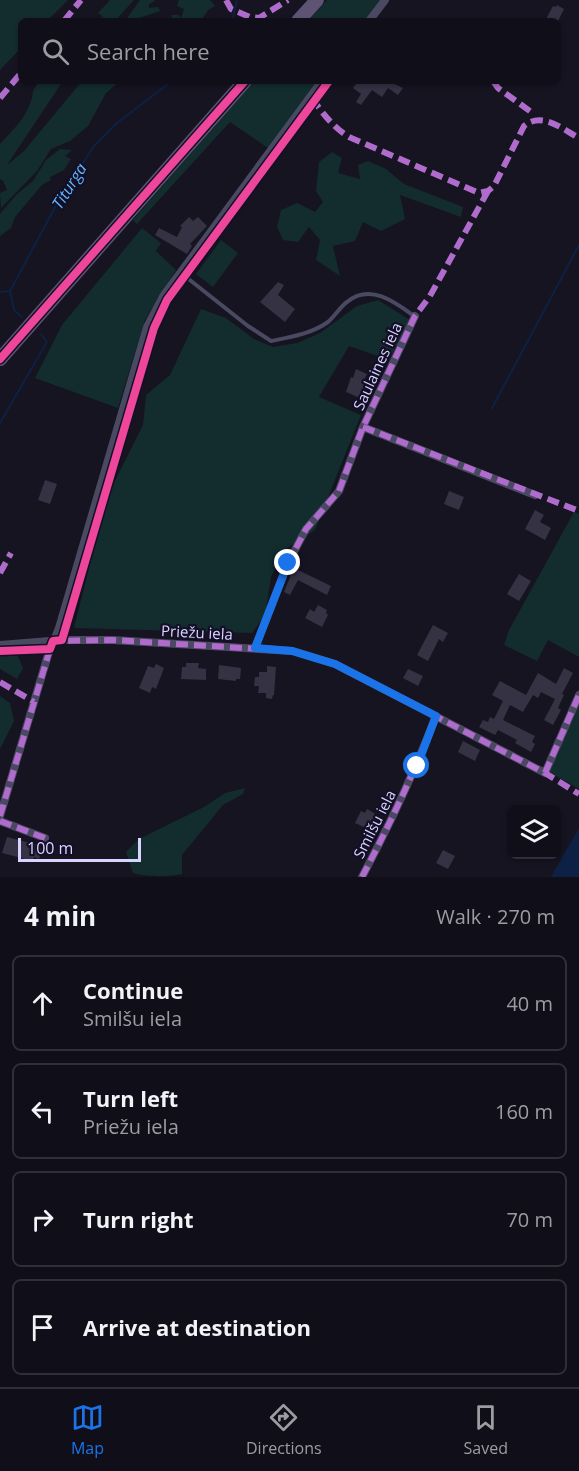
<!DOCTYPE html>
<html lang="en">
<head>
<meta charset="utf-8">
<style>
  body { margin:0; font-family:"Open Sans",sans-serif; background:#1e1d26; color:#f1f3f6 }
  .controls { position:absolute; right:18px; bottom:18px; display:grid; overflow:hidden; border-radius:9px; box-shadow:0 2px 4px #0004 }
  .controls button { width:54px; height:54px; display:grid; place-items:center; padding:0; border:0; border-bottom:2px solid #302f38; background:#100f19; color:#f1f3f6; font:30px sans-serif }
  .scale { position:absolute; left:18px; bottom:15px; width:123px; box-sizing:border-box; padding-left:6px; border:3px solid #d9d4ff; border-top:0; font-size:16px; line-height:21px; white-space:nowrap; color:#d9d4ff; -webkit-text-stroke:4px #130f26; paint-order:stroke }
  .stop { position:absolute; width:18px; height:18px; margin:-14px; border:4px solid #1a73e8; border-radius:50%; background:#fff }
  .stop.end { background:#1a73e8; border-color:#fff; box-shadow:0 2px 6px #0008 }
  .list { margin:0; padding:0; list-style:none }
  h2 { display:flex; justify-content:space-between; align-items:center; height:78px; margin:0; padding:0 24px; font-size:26px }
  h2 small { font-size:20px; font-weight:400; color:#9c9ca2 }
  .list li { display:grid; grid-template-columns:39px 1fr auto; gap:18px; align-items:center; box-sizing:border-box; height:96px; margin:0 12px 12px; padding:0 12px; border:2px solid #302f38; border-radius:9px }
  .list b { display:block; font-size:22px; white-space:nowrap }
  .list p { margin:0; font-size:20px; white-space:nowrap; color:#9c9ca2 }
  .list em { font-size:20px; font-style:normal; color:#9c9ca2 }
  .icon { flex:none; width:33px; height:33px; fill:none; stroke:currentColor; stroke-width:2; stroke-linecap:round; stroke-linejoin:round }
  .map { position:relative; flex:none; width:579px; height:877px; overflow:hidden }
  .search { position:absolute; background:#100f19; box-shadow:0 2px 4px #0004; left:18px; right:18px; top:18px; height:66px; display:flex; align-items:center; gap:15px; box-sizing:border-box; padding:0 21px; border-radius:9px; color:#9c9ca2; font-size:22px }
  .sheet { height:510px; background:#100f19 }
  nav { display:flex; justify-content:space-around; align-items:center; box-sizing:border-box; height:84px; border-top:2px solid #302f38; background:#100f19; font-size:16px; color:#9c9ca2 }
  nav a { display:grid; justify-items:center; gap:3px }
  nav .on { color:#1a73e8 }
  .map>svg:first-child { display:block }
  .green { fill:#132c2d }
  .water { fill:#0d2144 }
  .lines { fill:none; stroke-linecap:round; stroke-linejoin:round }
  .stream { stroke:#0d2144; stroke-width:2 }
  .building { fill:#343243 }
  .service { stroke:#4a4962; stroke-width:4 }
  .minor { stroke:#4a4962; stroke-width:8 }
  .primary { stroke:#5e5373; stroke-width:14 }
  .quiet { stroke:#b06ccc; stroke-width:6; stroke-dasharray:12 6; stroke-linecap:butt }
  .cycleway-casing { stroke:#130f26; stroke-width:11 }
  .cycleway { stroke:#ed469a; stroke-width:8 }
  .route { stroke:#1a73e8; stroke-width:8 }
  .labels { text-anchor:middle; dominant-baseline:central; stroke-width:4.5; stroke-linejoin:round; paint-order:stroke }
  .street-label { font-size:15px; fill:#d9d4ff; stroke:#130f26 }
  .water-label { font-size:16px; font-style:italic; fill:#62b6ff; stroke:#130f26 }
</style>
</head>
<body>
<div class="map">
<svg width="579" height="877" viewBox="0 0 579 877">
  <rect width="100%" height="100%" fill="#161421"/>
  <path class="green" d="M0,0H68L47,21H21V48L0,70Z
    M110,0H134L115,21H91L103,17L98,13Z
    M140,0H154L155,1L149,4V8L158,7L160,11L139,18L143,21H125Z
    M179,0H210L215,6L208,10L201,21H173L171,15H179L181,18L184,9L177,6Z
    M327,0H380L364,21H308Z
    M40,81H63L7,165L24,151L82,81H120L106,93L88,126L70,141L51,149L37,171L1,208L0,193L7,190L3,181L0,179V144C10,133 23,121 29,106C35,94 29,93 40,81Z
    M254,81H318L268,148L230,122L137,224L133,220Z
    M60,149L72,150L65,156L71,159L64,170L50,177L51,180L42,185L15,217L11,228L0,236V214L16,195L33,181L46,160Z
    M332,152L342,158L338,173L360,179L358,165L368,161L386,169L404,184L463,207L461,217L400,195L405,219L381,231L363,222L355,241L333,246L340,276L316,260L320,240L309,227L298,242L283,240L277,227L281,210L297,203L315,212L323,202L316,191L319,162Z
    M142,228L161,243L156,251L176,270L145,320L118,408L35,378L62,325Z
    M221,240L238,253L213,287L196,274Z
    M378,300L410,320L389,360L349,346L319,397L361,415L315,530L284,550L271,577L265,615L252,633L74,628L92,556L111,489L143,425L146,395L170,375L201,309L226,318L254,339L273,347L297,343L320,333L357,306Z
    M574,512L579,514V657L548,640L537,661L504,645L509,630Z
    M0,655L18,656L23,668L17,679L0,669Z
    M0,696L10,703L14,721L0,749Z
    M579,703V789L549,772Z
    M245,788L243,794L223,805L182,855V874C170,877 146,877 133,873L126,852L139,839L204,807L225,793Z"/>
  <path class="water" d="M579,828V877H551Z"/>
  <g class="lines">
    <path class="stream" d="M232,21L237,0
      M0,292L10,291
      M22,317L14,310L10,291L60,198L94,146L117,123L172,81
      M492,408L579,245
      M0,423L47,342L41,334"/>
  </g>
  <path class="building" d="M557,5L564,9L558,21H545L553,6L556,7Z
    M358,81H388L403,88L398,95L388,88L382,97L372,90L361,105L356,102L361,94L353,88Z
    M189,217L193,221L198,217L207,226L190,244L192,246L187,254L155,235L159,228L177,237L182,227L180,226Z
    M278,282L284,285L278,295L295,309L285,322L260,302Z
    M356,369L367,374L363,382L366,384L360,398L346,392L351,377L353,378Z
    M45,480L57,484L50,504L38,500Z
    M449,491L464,497L459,510L444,504Z
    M535,510L544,515L540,522L551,528L545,540L525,529Z
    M296,562L301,565L298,570L331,586L327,595L298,580L290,595L284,592Z
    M519,574L531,581L519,601L507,594Z
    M318,605L327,610L326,613L328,615L322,627L305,618L310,609L314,612Z
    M433,625L448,633L443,642L439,639L428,661L417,655Z
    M186,663H199L198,668L206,669V680L181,679L182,667H186Z
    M156,664L164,668L156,689L152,687L150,693L139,688L148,666L154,668Z
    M219,665L241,668L240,679H236V681L218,679Z
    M267,666L276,667L274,695H273L272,699L266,698V693H258L259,686H254L255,677H259V672H267Z
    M564,668L573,673L562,694L564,695L558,708L561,710L553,725L544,720L555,699L541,692L538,698L533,695L523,712L510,705L503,720L535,736L532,742L535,744L531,752L515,743L517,740L498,730L495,735L479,727L483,720L488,722L490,717L494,719L503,701L492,695L500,681L526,695L538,673L556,684Z
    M408,669L423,676L418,686L403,678Z
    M463,741L480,750L475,761L458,752Z
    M367,809L377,815L370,830L355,823L361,811L365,813Z
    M7,837L38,845L37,848L42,849L39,859L34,857L33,861L2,853Z
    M443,850L455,856L448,869L436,863Z"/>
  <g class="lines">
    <path class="service" d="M181,273L248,326L271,341C291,337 311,334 328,322C335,316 340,307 347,302C370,283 395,302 414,316"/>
    <path class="minor" d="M369,21L385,0
      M363,427L535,495
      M0,645L62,640H112L293,651L335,664L545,773L579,695
      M255,648L288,563L306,529L339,491L363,427L415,316
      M0,816L48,655L59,628L147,327L164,295L322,81
      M0,821L45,838
      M362,877C390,824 415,771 436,716"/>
    <path class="primary" d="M298,21L317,0
      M0,359L245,81"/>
    <path class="quiet" d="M226,0L231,9L250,17L259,18L288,0
      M64,21L81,0
      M493,81L498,88L534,114
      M0,98L21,73
      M312,98C323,114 333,127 349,137L479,193L488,191L494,186L524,126C542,111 562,129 579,138
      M363,427L579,511
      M0,573L11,553
      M255,648L288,563L306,529L339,491L363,427L415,316L430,296L488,191
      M0,682L34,702
      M545,773L579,695
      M0,816L50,649L53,641L112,640L293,651L335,664L545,773L579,794
      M0,821L45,838
      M362,877C390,824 415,771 436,716"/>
    <defs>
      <path id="cycleway" d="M0,359L245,81
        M0,651L50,649L53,641L62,640L154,328L167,300L329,81"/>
    </defs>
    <use href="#cycleway" class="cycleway-casing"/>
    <use href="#cycleway" class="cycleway"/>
  </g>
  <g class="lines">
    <path class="route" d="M288,563L255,648L292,651L335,664L436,716L417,766"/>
  </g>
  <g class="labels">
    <g class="street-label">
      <text transform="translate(377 366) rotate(-65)">Saulaines iela</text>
      <text transform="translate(197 632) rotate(3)">Priežu iela</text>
      <text transform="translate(374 824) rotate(-63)">Smilšu iela</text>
    </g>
    <g class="water-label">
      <text transform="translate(69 186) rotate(-58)">Titurga</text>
    </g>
  </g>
</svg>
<div class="controls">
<button><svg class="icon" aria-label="layers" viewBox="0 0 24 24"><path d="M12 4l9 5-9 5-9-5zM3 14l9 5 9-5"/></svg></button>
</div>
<div class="scale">100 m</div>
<div class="stop" style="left:417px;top:766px"></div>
<div class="stop end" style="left:288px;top:563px"></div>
<div class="search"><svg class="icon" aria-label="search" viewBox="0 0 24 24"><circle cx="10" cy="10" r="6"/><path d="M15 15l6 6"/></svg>Search here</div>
</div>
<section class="sheet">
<h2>4 min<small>Walk · 270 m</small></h2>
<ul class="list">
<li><svg class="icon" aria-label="ahead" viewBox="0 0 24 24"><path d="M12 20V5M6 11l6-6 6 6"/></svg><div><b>Continue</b><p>Smilšu iela</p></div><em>40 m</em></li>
<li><svg class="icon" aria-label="left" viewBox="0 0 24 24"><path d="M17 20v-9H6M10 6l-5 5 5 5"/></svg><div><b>Turn left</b><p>Priežu iela</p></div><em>160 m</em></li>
<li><svg class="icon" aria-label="right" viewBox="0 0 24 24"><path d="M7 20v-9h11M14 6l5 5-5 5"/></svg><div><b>Turn right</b></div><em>70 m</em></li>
<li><svg class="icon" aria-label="arrive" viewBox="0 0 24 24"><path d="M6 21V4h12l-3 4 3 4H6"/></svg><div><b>Arrive at destination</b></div></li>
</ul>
</section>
<nav>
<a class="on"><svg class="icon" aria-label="map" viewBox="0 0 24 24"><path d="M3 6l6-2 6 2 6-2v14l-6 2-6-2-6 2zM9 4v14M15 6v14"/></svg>Map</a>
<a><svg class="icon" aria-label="directions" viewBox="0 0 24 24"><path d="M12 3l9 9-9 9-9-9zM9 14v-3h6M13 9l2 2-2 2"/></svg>Directions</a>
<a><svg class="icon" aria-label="saved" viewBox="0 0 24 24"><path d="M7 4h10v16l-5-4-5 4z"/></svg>Saved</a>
</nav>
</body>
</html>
